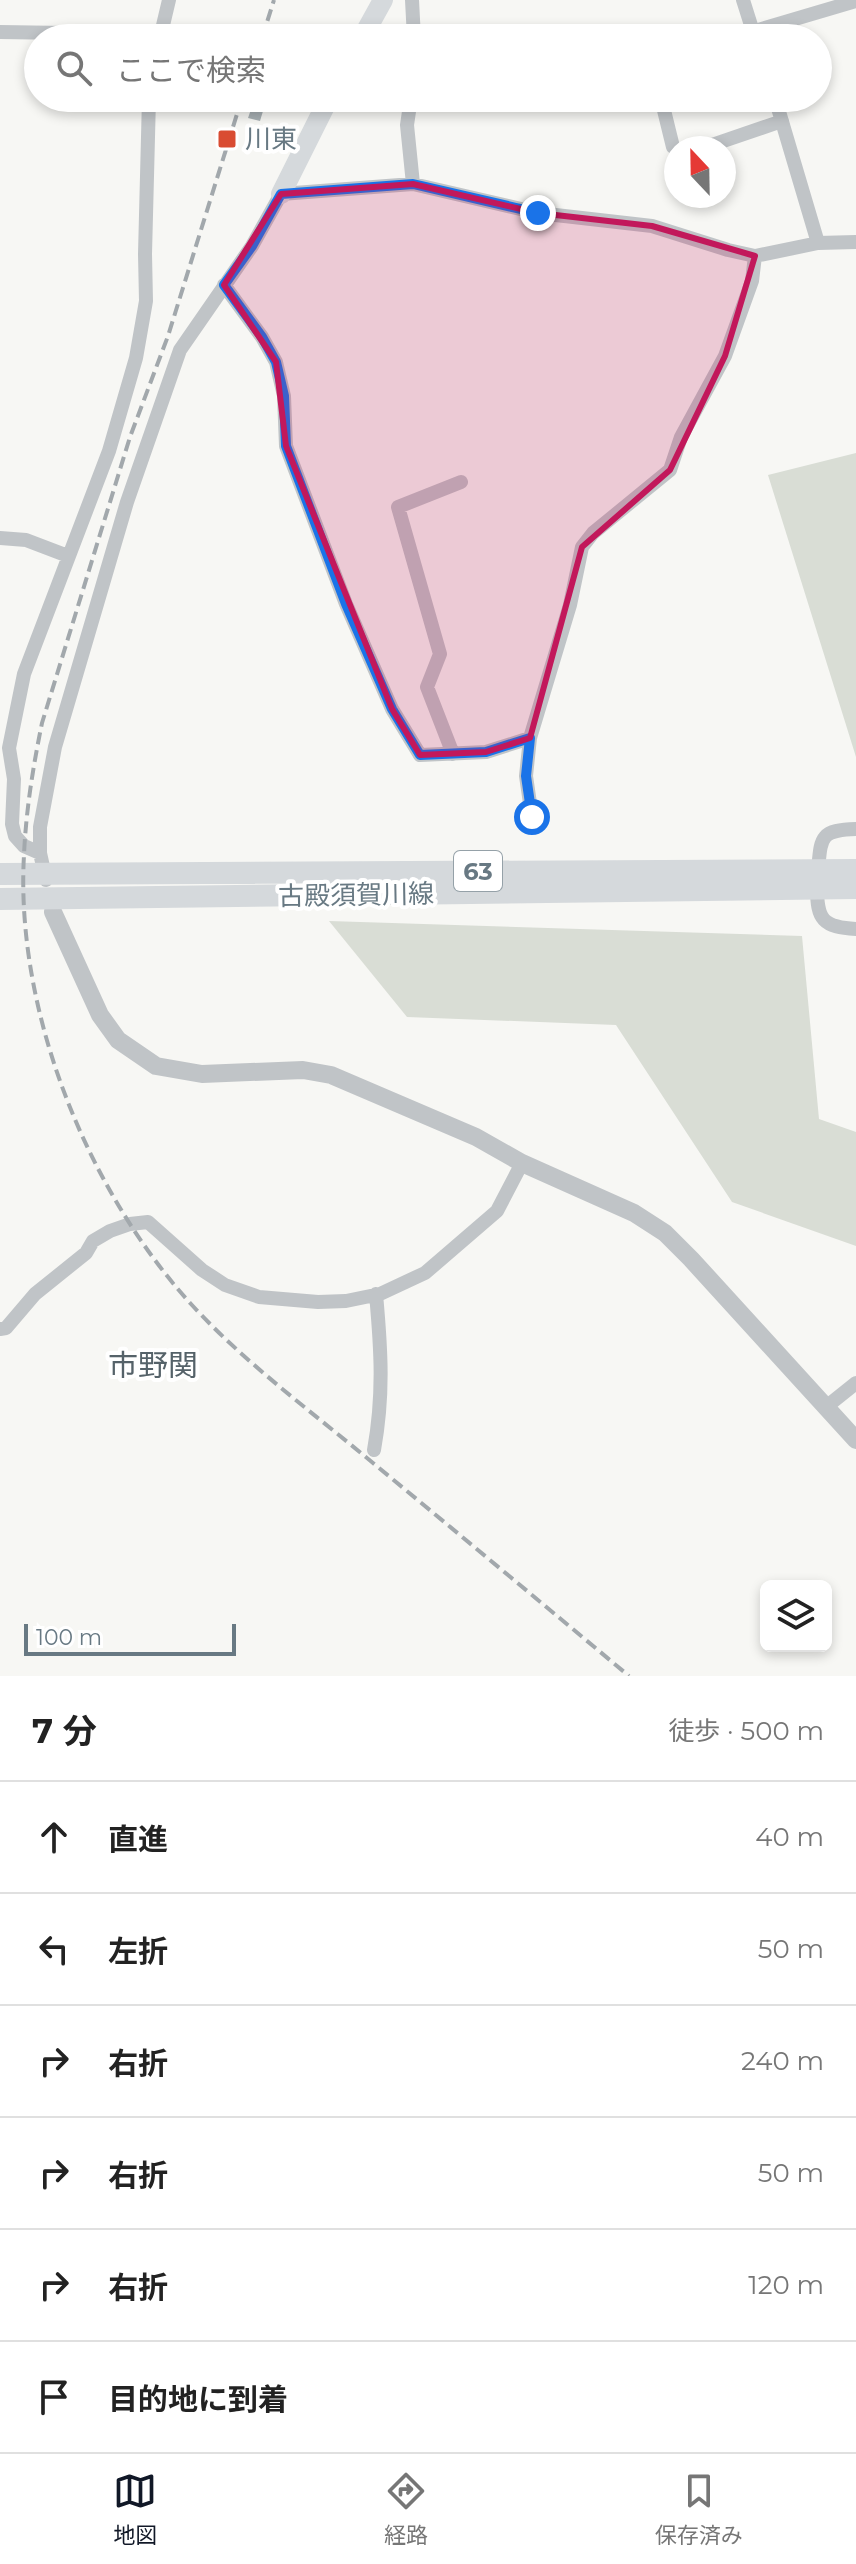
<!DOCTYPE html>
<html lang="ja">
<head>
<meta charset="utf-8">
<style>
  body { margin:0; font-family:Montserrat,"Noto Sans JP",sans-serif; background:#f6f6f6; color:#222 }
  .controls { position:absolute; right:24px; bottom:24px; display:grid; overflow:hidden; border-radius:12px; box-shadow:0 4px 12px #0003 }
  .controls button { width:72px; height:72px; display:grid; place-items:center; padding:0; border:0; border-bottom:2px solid #e0e0e0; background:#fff; color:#222; font:40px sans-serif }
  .compass { position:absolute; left:664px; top:136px; width:72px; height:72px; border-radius:50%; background:#fff; box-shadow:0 4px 12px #0003; rotate:338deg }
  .scale { position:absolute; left:24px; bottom:20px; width:212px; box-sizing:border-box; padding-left:8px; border:4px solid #687983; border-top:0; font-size:22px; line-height:28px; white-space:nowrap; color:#687983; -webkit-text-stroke:6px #fff; paint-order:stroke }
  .stop { position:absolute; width:24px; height:24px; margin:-18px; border:6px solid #1a73e8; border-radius:50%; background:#fff }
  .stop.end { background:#1a73e8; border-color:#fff; box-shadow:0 2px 8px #0008 }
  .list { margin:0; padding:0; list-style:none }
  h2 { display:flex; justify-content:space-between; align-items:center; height:104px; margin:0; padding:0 32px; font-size:34px }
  h2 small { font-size:26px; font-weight:400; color:#767676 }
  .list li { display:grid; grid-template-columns:52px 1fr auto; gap:24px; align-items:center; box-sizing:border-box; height:112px; padding:0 32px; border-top:2px solid #e0e0e0 }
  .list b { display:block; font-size:30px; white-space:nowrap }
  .list em { font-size:26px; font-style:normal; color:#767676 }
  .icon { flex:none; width:44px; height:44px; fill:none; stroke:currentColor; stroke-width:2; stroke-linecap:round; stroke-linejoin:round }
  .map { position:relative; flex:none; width:856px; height:1676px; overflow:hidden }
  .search { position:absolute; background:#fff; box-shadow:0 4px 12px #0003; left:24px; right:24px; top:24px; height:88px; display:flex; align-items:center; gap:20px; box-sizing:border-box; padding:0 28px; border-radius:44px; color:#767676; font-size:30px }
  .sheet { height:776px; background:#fff }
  nav { display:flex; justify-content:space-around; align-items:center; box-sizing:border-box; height:112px; border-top:2px solid #e0e0e0; background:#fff; font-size:22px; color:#767676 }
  nav a { display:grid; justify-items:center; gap:4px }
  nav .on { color:#111827 }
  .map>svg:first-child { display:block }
  .green { fill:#d9ddd5 }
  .building { fill:#a8b0b4 }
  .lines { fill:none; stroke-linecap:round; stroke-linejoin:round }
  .minor { stroke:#c0c4c7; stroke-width:14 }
  .tertiary { stroke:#c0c4c7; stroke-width:18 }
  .secondary { stroke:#d5d9dc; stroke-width:20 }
  .primary { stroke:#d5d9dc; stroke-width:22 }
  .rail { stroke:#a2a8ac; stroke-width:4; stroke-dasharray:12 6; stroke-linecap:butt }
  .route { stroke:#1a73e8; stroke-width:10 }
  .marked { fill:#c2185b; fill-opacity:0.2; stroke:#c2185b; stroke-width:6; stroke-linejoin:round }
  .poi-dot { fill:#d94c32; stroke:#fff; stroke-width:3 }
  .labels { text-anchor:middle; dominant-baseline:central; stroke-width:8; stroke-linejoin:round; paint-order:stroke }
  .shield { fill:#fff; stroke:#95a1a8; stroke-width:2 }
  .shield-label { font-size:24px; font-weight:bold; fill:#687983 }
  .poi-label { font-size:26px; fill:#687983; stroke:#fff; text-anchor:start }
  .street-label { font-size:26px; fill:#687983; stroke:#fff }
  .quarter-label { font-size:30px; fill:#556269; stroke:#fff }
</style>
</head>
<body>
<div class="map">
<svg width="856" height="1676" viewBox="0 0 856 1676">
  <rect width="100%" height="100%" fill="#f7f7f4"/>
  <path class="green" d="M856,453V757L768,475Z
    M329,921L802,936L819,1119L856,1132V1246L732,1202L616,1025L407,1017Z"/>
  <path class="building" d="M255,98H267L260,121L248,118Z"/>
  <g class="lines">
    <path class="minor" d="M412,0L414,38
      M743,0L755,38
      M0,32L66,33L120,38
      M160,38L169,0
      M731,38L856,1
      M411,98L407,125L413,184
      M661,98L673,147L676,149
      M775,98L818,243
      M703,148L782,121
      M224,285L262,337L276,362L284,396L286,446L346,604L392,709L420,755L486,752L530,738
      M0,538L26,540L68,556
      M453,754L427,687L440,654L398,507L461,482
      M532,817L526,776L530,738L570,605L582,547L593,533L670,470L681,437L725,356L752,281L755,256
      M40,853L24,846L15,836L12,824L14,779L9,748L24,674L109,451L136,358L146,301L145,254L149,98
      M818,871C821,838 819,830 856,829
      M46,880L40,853V827L55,747L127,502L180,350L252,246L281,194L413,184L538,213L652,226L728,250L755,256L818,243L856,242
      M817,888C817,920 823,927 856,929
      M0,1329L6,1328L35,1294L86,1253L93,1241L110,1231L130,1224L148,1222L202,1270L225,1285L259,1297L318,1302L346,1301L380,1294L425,1273L497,1211L522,1163
      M826,1407L856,1383
      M374,1450C384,1395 381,1349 376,1294"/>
    <path class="tertiary" d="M53,912L100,1015L118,1040L156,1066L202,1074L303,1070L331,1075L476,1137L522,1163L634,1213L665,1233L691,1259L856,1440"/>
    <path class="secondary" d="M362,38L383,0
      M281,194L329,98"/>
    <path class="primary" d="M0,874L856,870
      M0,899L856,888"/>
    <path class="rail" d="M262,38L274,0
      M242,98L168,336L130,437L42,723C33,767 26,810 24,855C15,1010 87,1190 191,1304C245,1363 312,1412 373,1463C459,1534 544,1605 629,1676"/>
  </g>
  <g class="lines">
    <path class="route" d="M532,817L526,776L530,738L486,752L420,755L392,709L346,604L286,446L284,396L276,362L262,337L224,285L252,246L281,194L413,184L538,213"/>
  </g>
  <path class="marked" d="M413,184L538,213L652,226L755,256L725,356L670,470L582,547L530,738L486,752L420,755L392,709L286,446L276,362L224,285L281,194Z"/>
  <rect class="poi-dot" x="217" y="129" width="20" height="20" rx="4"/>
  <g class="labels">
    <rect class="shield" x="454" y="851" width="48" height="40" rx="6"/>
    <g class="shield-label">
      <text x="478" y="871">63</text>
    </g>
    <g class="poi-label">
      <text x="245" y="139">川東</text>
    </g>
    <g class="street-label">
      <text transform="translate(356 895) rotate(-1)">古殿須賀川線</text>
    </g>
    <g class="quarter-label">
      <text x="153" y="1365">市野関</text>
    </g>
  </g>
</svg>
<div class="controls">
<button><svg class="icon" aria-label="layers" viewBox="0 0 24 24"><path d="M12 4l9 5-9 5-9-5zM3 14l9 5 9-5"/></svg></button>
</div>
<svg class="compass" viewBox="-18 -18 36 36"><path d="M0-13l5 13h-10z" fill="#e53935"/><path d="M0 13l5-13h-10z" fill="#767676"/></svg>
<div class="scale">100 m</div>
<div class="stop" style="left:532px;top:817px"></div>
<div class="stop end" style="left:538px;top:213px"></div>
<div class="search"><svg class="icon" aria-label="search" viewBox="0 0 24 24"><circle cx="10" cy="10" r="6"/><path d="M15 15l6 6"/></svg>ここで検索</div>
</div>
<section class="sheet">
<h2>7 分<small>徒歩 · 500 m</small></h2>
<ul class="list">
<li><svg class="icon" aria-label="ahead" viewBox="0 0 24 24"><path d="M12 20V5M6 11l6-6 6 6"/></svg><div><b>直進</b></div><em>40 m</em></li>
<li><svg class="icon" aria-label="left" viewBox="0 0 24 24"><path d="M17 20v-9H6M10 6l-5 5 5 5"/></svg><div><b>左折</b></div><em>50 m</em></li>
<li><svg class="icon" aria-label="right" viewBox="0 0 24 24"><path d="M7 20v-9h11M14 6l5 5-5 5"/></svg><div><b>右折</b></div><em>240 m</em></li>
<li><svg class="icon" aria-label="right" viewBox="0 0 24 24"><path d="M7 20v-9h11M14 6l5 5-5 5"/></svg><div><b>右折</b></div><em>50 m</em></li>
<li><svg class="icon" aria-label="right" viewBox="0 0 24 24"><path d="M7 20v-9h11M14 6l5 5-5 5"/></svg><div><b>右折</b></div><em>120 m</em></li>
<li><svg class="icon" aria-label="arrive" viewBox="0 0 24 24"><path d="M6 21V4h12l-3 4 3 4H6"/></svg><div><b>目的地に到着</b></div></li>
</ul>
</section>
<nav>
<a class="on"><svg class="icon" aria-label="map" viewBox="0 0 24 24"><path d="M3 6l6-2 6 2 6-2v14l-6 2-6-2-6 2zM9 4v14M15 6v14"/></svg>地図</a>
<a><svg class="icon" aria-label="directions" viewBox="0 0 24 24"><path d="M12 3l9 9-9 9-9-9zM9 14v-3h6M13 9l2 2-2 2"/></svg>経路</a>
<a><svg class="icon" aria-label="saved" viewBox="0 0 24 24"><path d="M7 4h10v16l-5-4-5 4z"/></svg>保存済み</a>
</nav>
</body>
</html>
